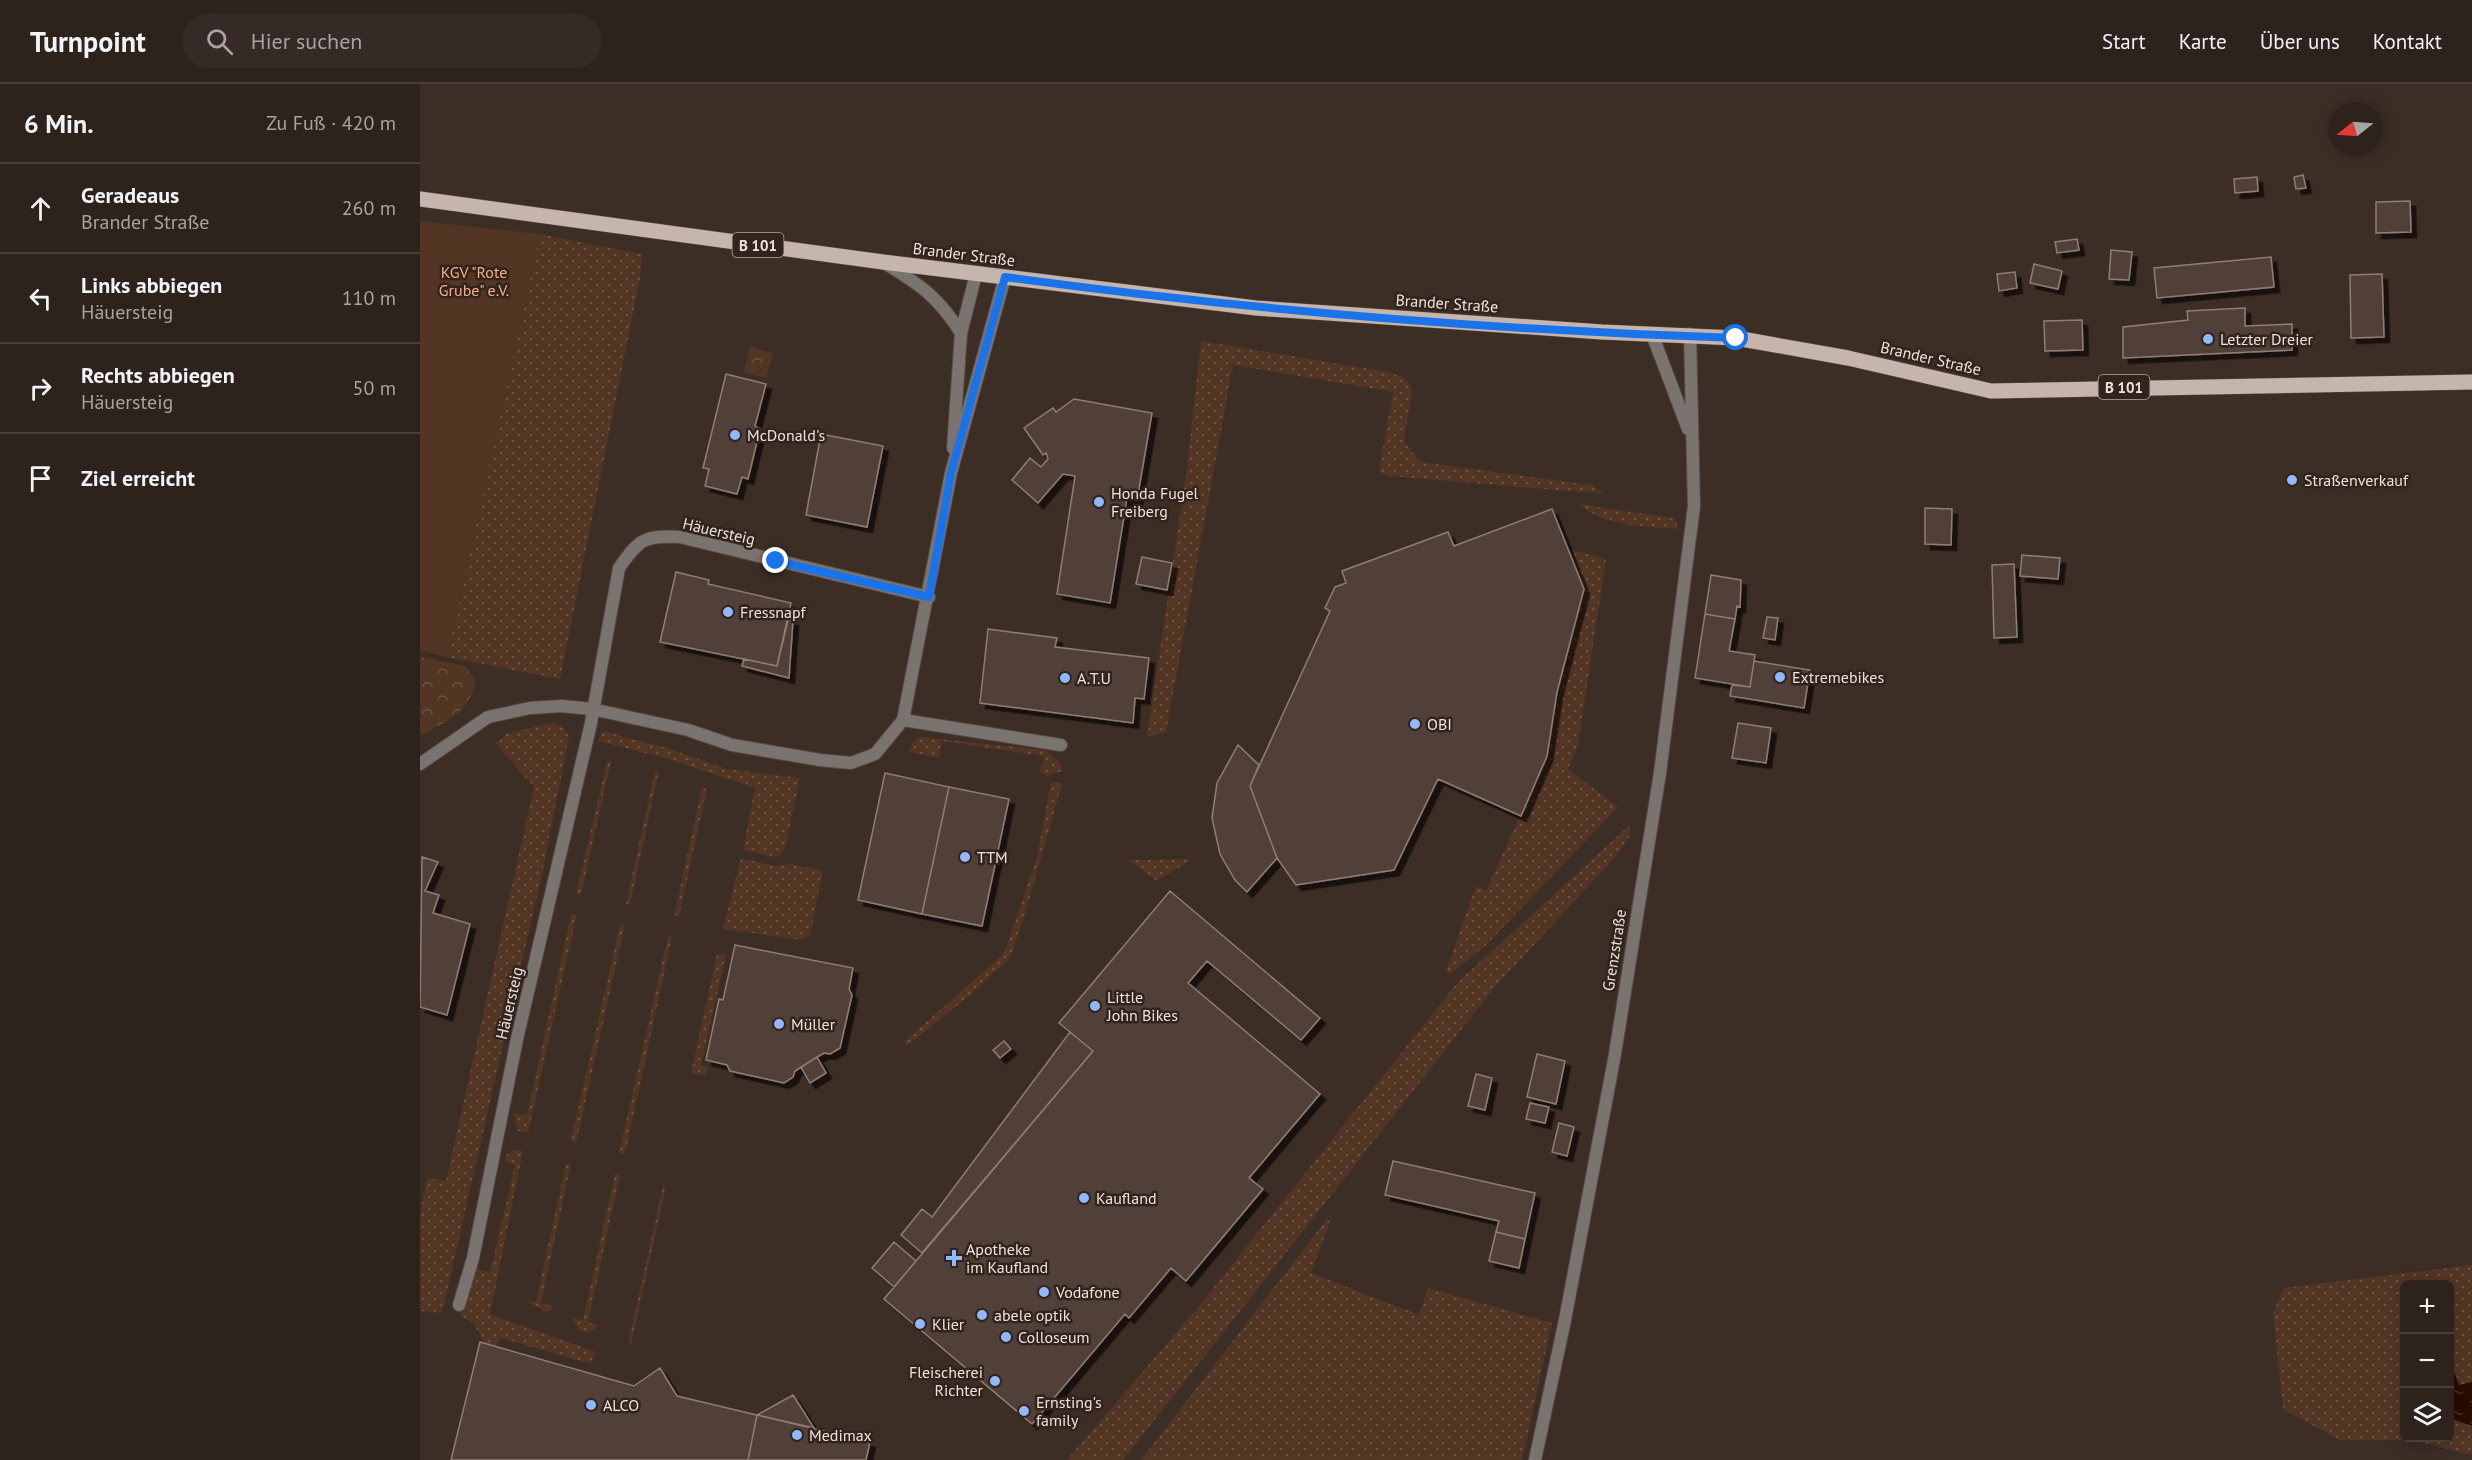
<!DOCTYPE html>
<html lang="de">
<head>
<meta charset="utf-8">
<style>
  body { margin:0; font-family:"PT Sans",sans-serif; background:#352a25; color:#f1f3f6 }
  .controls { position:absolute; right:18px; bottom:18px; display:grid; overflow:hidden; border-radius:9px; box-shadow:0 3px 15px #0003 }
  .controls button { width:54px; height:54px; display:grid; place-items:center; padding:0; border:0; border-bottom:2px solid #483f3b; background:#2d221c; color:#f1f3f6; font:30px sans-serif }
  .compass { position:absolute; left:1908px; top:18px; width:54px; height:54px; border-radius:50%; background:#2d221c; box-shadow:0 3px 15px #0003; rotate:253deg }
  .stop { position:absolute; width:18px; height:18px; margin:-14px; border:4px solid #1a73e8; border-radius:50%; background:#fff }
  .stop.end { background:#1a73e8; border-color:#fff; box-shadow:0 2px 6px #0008 }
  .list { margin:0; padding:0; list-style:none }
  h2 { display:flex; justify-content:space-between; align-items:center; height:78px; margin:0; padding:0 24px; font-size:26px }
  h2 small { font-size:20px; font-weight:400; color:#a7a4a3 }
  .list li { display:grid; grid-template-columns:39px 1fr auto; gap:18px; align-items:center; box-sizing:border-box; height:90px; padding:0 24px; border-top:2px solid #483f3b }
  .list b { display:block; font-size:22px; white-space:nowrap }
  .list p { margin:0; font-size:20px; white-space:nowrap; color:#a7a4a3 }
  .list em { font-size:20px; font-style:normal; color:#a7a4a3 }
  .icon { flex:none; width:33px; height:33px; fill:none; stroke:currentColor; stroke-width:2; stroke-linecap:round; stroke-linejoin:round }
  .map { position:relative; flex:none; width:2052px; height:1376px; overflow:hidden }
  header { display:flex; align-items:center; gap:36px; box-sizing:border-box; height:84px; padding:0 30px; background:#2d221c; border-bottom:2px solid #483f3b }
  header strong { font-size:28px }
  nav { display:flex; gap:33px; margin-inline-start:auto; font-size:21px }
  .search { width:420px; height:54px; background:#352a25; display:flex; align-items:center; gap:15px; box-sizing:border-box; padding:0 21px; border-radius:33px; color:#a7a4a3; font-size:22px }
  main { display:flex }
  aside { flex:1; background:#2d221c }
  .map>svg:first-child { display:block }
  .grass { fill:url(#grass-dots) }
  .park { fill:url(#park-crowns) }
  .garden { fill:#533524 }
  .water { fill:url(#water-ripples) }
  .building { fill:#514139; stroke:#8f7d74; stroke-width:1.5; filter:url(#shadow) }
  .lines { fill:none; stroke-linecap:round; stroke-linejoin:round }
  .street-casing { stroke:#584a43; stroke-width:14 }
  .primary-casing { stroke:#584a43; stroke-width:16 }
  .street { stroke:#7b736f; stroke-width:12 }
  .primary { stroke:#c5b5ac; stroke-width:15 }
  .route { stroke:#1a73e8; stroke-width:8 }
  .poi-dot { fill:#8fb8fd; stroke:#32231c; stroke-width:2 }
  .labels { text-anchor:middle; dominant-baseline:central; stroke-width:5; stroke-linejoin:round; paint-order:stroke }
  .shield { fill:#32231c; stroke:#b5a9a4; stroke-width:1.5 }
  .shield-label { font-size:15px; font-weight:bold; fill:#ede3de }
  .street-label { font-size:16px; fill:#ede3de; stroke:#32231c }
  .park-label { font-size:16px; fill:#f4ae88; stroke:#32231c }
  .poi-label { font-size:16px; fill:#ede3de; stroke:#32231c; text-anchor:start }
</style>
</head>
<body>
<header>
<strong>Turnpoint</strong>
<div class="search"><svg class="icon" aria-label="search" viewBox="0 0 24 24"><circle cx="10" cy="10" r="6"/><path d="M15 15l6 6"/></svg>Hier suchen</div>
<nav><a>Start</a><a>Karte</a><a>Über uns</a><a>Kontakt</a></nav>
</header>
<main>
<aside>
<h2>6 Min.<small>Zu Fuß · 420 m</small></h2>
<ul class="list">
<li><svg class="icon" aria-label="ahead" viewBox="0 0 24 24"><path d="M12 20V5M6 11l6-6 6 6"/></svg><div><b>Geradeaus</b><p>Brander Straße</p></div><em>260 m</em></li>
<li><svg class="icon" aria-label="left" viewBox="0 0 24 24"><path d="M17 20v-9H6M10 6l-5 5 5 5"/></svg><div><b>Links abbiegen</b><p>Häuersteig</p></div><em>110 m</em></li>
<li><svg class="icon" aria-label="right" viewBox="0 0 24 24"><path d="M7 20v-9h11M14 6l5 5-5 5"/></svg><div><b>Rechts abbiegen</b><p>Häuersteig</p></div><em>50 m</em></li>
<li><svg class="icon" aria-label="arrive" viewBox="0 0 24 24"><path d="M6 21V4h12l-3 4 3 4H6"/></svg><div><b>Ziel erreicht</b></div></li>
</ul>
</aside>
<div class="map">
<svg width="2052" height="1376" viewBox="0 0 2052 1376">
  <defs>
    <pattern id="grass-dots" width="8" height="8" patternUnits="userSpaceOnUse" patternTransform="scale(1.5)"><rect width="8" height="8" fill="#533524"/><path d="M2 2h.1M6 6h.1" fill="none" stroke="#6c5243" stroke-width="1.8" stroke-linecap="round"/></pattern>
    <pattern id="park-crowns" width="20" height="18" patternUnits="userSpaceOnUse" patternTransform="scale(1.5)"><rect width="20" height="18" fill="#533524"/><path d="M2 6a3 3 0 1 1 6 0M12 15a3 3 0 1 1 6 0" fill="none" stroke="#6c5243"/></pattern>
    <pattern id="water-ripples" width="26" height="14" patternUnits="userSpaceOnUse" patternTransform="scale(1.5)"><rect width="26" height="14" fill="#270c00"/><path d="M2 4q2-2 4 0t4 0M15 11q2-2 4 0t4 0" fill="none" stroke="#472f25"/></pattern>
    <filter id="shadow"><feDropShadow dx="5.5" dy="5.5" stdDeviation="0" flood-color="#0009"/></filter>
  </defs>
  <rect width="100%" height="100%" fill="#3c2d25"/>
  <path class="grass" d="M120,150L222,170L220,194L140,595L27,573Z
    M781,257L969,288L986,295L992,306L984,357L1000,378L1171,401L1185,410L969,392L959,388L973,308L813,281L746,648L727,653L767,384Z
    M1159,420L1253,434L1257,439V445C1223,442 1185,443 1159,420Z
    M1148,465L1186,475L1158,661L1148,685L1198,723L1065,862L1030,890L1026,887L1056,802L1066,807L1127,672L1137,608L1164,505Z
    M129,639C140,641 146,642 149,653L122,790L22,1229L0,1227V1133L7,1094L26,1097L114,703L75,659L87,650Z
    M183,647L247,664L307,685L380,694L365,764L361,771L353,773L323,766L335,704L248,675L178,657Z
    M501,653L625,666L639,677L642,687L626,692L620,688L624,672L522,657L519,674L489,668L492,659Z
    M187,677H191L161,811L156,810Z
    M235,687H239L210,821L206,820Z
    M631,698L642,700L604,834L590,874L550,911L487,962L484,958L580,873L587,861L617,773Z
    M282,704L287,705L259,832L254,831Z
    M1210,741V752L1198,770L1074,904L703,1376H647L780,1221L1038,898Z
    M321,774L355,782L371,780L403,787L390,851L382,856L303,845Z
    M772,775L737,797L708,776Z
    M151,830H157L108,1049L98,1047L94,1030L107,1031Z
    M200,841H205L156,1060L151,1056Z
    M248,852L252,853L205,1070L199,1069Z
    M297,870L306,871L281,981L288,984L286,992L271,989Z
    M95,1066L103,1067L70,1230L176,1268L171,1280L81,1254L76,1262L65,1259L53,1239L41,1232L53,1190L56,1185L70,1188L95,1081L84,1078L87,1070Z
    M146,1079L151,1080L121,1219L133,1222L131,1227L126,1228L107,1217L116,1218Z
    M195,1090L200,1091L168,1238L179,1241L170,1248L160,1247L151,1234L163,1236Z
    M243,1101L246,1102L211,1261L208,1260Z
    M907,1135L910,1138L891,1189L999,1231L1008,1204L1132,1239L1102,1376H721Z
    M2052,1181V1298L2040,1301L2030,1277V1200H1984V1354H2030V1334L2052,1342V1371L1991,1356H1920L1863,1325L1853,1229L1864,1204Z"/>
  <path class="park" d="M330,263L353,269L346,294L324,288Z
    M0,573L45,582L56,597C47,632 29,635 0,652Z"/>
  <path class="garden" d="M0,137L120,150L27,573L0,567Z"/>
  <path class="water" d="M2030,1277L2039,1301L2052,1298V1342L2030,1334Z"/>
  <path class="building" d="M1883,91L1886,104L1876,105L1874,93Z
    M1837,93L1838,107L1815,109L1814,95Z
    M1990,117L1991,148L1956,149V118Z
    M1657,155L1659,166L1637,169L1635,158Z
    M1691,166L1712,168L1709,196L1689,195Z
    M1851,173L1854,203L1737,214L1734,184Z
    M1614,180L1642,187L1638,205L1610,199Z
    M1595,188L1597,204L1579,207L1577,190Z
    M1962,190L1964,253L1931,254L1930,191Z
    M1825,224V242L1872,240V266L1703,274V243L1768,236L1767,227Z
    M1662,236L1663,266L1625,267L1624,237Z
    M306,290L346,300L335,342L340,345L328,395L322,393L317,410L285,402L289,385L283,384Z
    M654,315L732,329L717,416L707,414L690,519L637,510L655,392L643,390L618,419L592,396L610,374L621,383L628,375L626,369L623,371L604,344L633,324L636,328Z
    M401,350L463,362L447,443L386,431Z
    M1505,424L1532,425L1531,461L1505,460Z
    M1132,425L1164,505L1137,608L1127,672L1101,732L1018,695L974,786L876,801L857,774L830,702L910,527L905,524L915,503L926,499L922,487L1028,448L1034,462Z
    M1602,471L1640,474L1638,495L1600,492Z
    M722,473L752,479L747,506L716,500Z
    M1594,480L1597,553L1574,554L1572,481Z
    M256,488L289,496L288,500L371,519L357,582L240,558Z
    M1291,491L1321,496L1320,523L1317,522L1315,535L1285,530Z
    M1285,530L1315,535L1309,567L1335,571L1330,603L1275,594Z
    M1347,533L1358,534L1355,556L1343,554Z
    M368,536H373L369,594L322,582L324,575L357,582Z
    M568,545L637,554L635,563L729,574L724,615L715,614L713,639L560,619Z
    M1334,577L1390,586L1384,624L1310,612L1312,601L1330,603Z
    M1318,639L1351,644L1346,679L1312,674Z
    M818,661L839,681L830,702L857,774L827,808L815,796L800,770L792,734L797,699Z
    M465,689L529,703L502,830L438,816Z
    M529,703L589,715L562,842L502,830Z
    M2,773L18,778L5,807L19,811L13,829L50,840L27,931L0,923Z
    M750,807L900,934L881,956L787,877L768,899L900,1010L829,1094L843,1105L766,1197L751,1184L709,1234L705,1230L612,1340L464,1215L673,967L639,939Z
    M315,861L433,884L429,905L432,911L420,964L410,970L404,969L397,973L375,987L373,993L364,999L310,987L307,981L286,976L299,915L303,916Z
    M650,948L673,967L502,1169L481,1151L502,1125L512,1133Z
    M584,957L591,965L580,974L573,966Z
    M1117,970L1145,977L1136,1020L1107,1013Z
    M397,973L406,989L390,999L381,983Z
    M1056,990L1072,994L1065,1026L1048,1022Z
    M1110,1019L1129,1023L1125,1039L1106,1035Z
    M1139,1039L1154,1043L1147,1072L1132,1068Z
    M973,1077L1115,1109L1105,1155L1076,1148L1079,1137L965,1111Z
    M1076,1148L1105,1155L1099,1184L1069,1177Z
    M474,1158L496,1177L474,1203L452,1184Z
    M60,1258L214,1302L240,1284L257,1312L337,1331L328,1376H31Z
    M373,1311L394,1344L337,1331Z
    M337,1331L450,1358L446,1376H328Z"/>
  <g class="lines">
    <defs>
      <path id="street" d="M466,180C502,202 518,213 541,249
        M1232,250L1268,345
        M533,364L541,249L556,190
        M483,636L641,661
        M0,680L68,633L110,624L141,622L172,625L268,646L312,661L400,676L431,679L455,670L483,636L531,389L585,193
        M39,1221L53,1174L97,955L171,639L199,484C219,455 225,451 260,453L509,513
        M1115,1376L1145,1236L1195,970L1240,689L1274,422L1270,250"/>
      <path id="primary" d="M0,115L463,178L836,224L1182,248L1316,254L1428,274L1571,307L2052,298"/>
    </defs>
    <use href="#street" class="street-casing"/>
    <use href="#primary" class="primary-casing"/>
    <use href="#street" class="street"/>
    <use href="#primary" class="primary"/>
  </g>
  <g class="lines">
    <path class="route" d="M356,477L509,513L531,389L585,193C827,226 1072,246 1316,254"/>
  </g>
  <g class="poi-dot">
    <circle cx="1788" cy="255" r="6"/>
    <circle cx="315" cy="351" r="6"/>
    <circle cx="1872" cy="396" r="6"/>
    <circle cx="679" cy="418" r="6"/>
    <circle cx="308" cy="528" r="6"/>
    <circle cx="1360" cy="593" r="6"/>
    <circle cx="645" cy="594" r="6"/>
    <circle cx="995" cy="640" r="6"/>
    <circle cx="545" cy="773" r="6"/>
    <circle cx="675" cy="922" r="6"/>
    <circle cx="359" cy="940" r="6"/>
    <circle cx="664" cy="1114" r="6"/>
    <path d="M531 1165h6v6h6v6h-6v6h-6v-6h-6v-6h6z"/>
    <circle cx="624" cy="1208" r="6"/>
    <circle cx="562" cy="1231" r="6"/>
    <circle cx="500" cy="1240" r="6"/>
    <circle cx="586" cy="1253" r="6"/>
    <circle cx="575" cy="1297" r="6"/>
    <circle cx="171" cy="1321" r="6"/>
    <circle cx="604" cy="1327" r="6"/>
    <circle cx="377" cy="1351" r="6"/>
  </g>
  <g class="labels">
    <g class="shield">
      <rect x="312.5" y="149" width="51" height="24" rx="4.5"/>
      <rect x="1678.5" y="291" width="51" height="24" rx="4.5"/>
    </g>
    <g class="shield-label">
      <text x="338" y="161">B 101</text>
      <text x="1704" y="303">B 101</text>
    </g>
    <g class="street-label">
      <text transform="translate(544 170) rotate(7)">Brander Straße</text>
      <text transform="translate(1027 219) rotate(4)">Brander Straße</text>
      <text transform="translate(1511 274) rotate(13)">Brander Straße</text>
      <text transform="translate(299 447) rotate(13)">Häuersteig</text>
      <text transform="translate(1194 866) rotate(-81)">Grenzstraße</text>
      <text transform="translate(89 919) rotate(-77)">Häuersteig</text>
    </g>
    <g class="park-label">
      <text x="54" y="188">KGV "Rote<tspan x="54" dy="18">Grube" e.V.</tspan></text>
    </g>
    <g class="poi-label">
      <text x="1800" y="255">Letzter Dreier</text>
      <text x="327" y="351">McDonald's</text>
      <text x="1884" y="396">Straßenverkauf</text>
      <text x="691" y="409">Honda Fugel<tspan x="691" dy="18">Freiberg</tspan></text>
      <text x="320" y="528">Fressnapf</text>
      <text x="1372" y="593">Extremebikes</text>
      <text x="657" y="594">A.T.U</text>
      <text x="1007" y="640">OBI</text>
      <text x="557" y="773">TTM</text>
      <text x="687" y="913">Little<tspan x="687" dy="18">John Bikes</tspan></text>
      <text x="371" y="940">Müller</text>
      <text x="676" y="1114">Kaufland</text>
      <text x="546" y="1165">Apotheke<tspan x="546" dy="18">im Kaufland</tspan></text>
      <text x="636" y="1208">Vodafone</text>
      <text x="574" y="1231">abele optik</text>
      <text x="512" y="1240">Klier</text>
      <text x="598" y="1253">Colloseum</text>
      <text x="563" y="1288" text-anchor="end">Fleischerei<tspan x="563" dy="18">Richter</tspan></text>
      <text x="616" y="1318">Ernsting's<tspan x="616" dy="18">family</tspan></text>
      <text x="183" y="1321">ALCO</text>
      <text x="389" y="1351">Medimax</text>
    </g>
  </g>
</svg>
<div class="controls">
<button>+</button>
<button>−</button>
<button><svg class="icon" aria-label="layers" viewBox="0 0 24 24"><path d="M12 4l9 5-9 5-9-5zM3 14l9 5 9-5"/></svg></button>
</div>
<svg class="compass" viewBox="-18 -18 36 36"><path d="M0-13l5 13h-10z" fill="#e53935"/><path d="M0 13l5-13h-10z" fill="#a7a4a3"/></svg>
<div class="stop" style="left:1316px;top:254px"></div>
<div class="stop end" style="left:356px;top:477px"></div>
</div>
</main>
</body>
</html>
